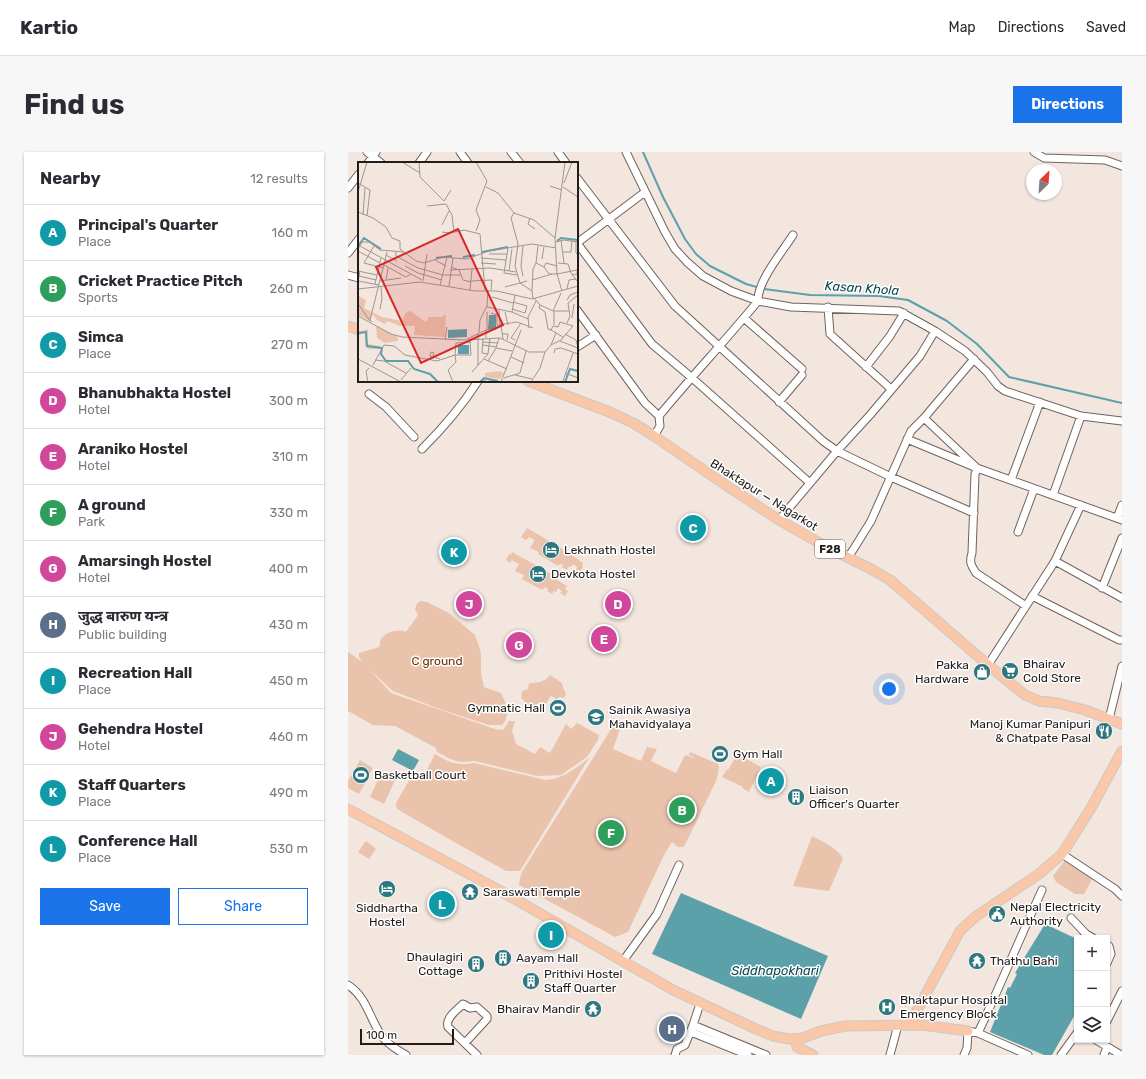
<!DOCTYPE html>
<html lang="en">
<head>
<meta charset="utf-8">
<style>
  body { margin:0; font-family:Rubik,"Noto Sans Devanagari",sans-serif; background:#f7f7f7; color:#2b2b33 }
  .controls { position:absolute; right:12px; bottom:12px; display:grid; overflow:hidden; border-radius:0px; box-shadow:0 1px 3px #0004 }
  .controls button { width:36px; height:36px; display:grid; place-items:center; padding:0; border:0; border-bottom:1px solid #e1e1e2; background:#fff; color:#2b2b33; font:20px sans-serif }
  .compass { position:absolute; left:678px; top:12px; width:36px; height:36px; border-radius:50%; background:#fff; box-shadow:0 1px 3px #0004; rotate:25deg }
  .scale { position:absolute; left:12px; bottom:10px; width:94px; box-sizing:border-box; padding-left:4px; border:2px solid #221d1b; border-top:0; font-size:11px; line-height:14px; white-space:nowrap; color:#221d1b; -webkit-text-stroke:3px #fff; paint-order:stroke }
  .you { position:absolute; left:541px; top:537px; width:14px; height:14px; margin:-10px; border:3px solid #fff; border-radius:50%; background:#1a73e8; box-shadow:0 0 0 6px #1a73e833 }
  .badge { display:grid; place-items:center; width:26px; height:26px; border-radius:50%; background:#1a73e8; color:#fff; font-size:13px; font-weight:700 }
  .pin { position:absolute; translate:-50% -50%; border:2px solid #fff; box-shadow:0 1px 4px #0006 }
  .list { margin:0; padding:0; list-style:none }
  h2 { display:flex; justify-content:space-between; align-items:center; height:52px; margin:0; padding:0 16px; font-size:17px }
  h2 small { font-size:13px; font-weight:400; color:#7c7c81 }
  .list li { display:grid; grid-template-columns:26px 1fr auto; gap:12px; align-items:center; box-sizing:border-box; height:56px; padding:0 16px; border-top:1px solid #e1e1e2 }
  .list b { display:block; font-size:15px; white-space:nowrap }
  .list p { margin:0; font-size:13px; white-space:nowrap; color:#7c7c81 }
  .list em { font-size:13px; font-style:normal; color:#7c7c81 }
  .actions { display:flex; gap:8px; padding:12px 16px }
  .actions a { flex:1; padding:9px 0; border:1px solid #1a73e8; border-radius:0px; text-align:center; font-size:14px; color:#1a73e8 }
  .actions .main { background:#1a73e8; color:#fff }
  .icon { flex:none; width:22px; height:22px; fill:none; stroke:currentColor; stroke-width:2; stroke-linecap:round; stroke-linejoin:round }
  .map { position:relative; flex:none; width:774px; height:903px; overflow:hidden; border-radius:0px }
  header { display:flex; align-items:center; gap:24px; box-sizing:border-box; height:56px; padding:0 20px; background:#fff; border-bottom:1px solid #e1e1e2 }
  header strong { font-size:19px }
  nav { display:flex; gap:22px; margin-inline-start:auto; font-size:14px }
  .intro { display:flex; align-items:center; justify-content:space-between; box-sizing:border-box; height:96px; padding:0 24px }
  h1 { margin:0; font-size:28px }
  .button { padding:10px 18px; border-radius:0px; background:#1a73e8; color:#fff; font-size:14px; font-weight:700 }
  main { display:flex; gap:24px; padding:0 24px }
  aside { flex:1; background:#fff; border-radius:0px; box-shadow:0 1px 3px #0004 }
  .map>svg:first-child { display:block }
  .green { fill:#eac3ad }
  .water { fill:#5ca1aa }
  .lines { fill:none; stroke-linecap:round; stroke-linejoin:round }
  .stream { stroke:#5ca1aa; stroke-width:2 }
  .minor-casing { stroke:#6e635d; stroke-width:9 }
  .major-casing { stroke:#cac9c8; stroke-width:11 }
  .minor { stroke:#fff; stroke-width:7 }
  .major { stroke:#fbc7a9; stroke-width:9 }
  .labels { text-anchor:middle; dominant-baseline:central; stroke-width:3; stroke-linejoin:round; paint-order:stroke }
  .shield { fill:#fff; stroke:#64615f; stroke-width:1 }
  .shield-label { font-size:11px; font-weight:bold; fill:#221d1b }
  .street-label { font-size:12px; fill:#221d1b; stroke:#fff }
  .poi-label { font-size:12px; fill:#221d1b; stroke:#fff; text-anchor:start }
  .park-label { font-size:12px; fill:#6c3000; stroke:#fff }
  .water-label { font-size:13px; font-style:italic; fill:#0a4b52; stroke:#fff }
  .inset-river { fill:none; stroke:#5ca1aa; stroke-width:2 }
  .inset-road { fill:none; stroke:#9f9691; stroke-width:1 }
  .view { fill:#d62828; fill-opacity:0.15; stroke:#d62828; stroke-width:2 }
  .inset-edge { fill:none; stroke:#221d1b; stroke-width:2 }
</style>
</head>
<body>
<header>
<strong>Kartio</strong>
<nav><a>Map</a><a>Directions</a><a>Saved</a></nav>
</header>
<div class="intro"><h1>Find us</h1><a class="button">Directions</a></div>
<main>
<aside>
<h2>Nearby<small>12 results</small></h2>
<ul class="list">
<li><span class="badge" style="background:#0f9aa8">A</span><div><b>Principal's Quarter</b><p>Place</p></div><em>160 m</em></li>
<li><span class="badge" style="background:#2e9e5b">B</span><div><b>Cricket Practice Pitch</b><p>Sports</p></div><em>260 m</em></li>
<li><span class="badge" style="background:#0f9aa8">C</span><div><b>Simca</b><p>Place</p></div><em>270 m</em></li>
<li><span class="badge" style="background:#d1479c">D</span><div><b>Bhanubhakta Hostel</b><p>Hotel</p></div><em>300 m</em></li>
<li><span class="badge" style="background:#d1479c">E</span><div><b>Araniko Hostel</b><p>Hotel</p></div><em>310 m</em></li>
<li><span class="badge" style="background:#2e9e5b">F</span><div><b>A ground</b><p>Park</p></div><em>330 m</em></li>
<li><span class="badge" style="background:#d1479c">G</span><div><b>Amarsingh Hostel</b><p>Hotel</p></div><em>400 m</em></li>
<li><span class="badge" style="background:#5c6f8a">H</span><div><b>जुद्ध बारुण यन्त्र</b><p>Public building</p></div><em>430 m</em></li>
<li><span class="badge" style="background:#0f9aa8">I</span><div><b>Recreation Hall</b><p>Place</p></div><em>450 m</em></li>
<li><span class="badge" style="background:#d1479c">J</span><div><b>Gehendra Hostel</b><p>Hotel</p></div><em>460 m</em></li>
<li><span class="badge" style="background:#0f9aa8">K</span><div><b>Staff Quarters</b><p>Place</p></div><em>490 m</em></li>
<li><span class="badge" style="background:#0f9aa8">L</span><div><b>Conference Hall</b><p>Place</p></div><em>530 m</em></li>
</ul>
<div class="actions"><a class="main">Save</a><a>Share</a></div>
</aside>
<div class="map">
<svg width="774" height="903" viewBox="0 0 774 903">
  <rect width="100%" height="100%" fill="#f3e6df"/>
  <path class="green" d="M179,376L225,403V404L235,411L234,414L235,415L232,420L228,417L229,415L225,412L223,415L221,414L219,418L214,415L215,413L212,412L210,414L190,402L191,400L182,396L187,388L181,385L178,388L173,385Z
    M164,400L207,424L206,425L210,427L209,428L219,434L217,437L220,439L217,444L212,441L214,439L210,436L208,440L206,439L204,442L199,439L200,437L197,435L194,438L174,427L176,423L167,419L171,412L164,408L162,411L158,408L161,402L163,403Z
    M73,449L79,450L101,461L127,483L132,497L133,505V521L136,535L153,541C158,551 163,564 154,573H141L94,558L45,539L21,517L43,541L147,577L155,578L161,569H167L164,579L168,592L187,602L192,595L202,601L218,572L223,577L229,571L251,583L250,588L239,605L213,623L189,624L127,609C122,609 118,610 114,610C104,609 97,604 89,600L88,596L47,574L25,573L0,559V500L14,510L11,505V501L31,495L32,493V489C36,480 49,476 58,480L70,463L67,457L69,451Z
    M202,523L214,531L215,535L218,542L216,546L212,545L208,547L203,544L196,554L193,550L183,556L173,546L174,539L180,537L181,531C190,531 197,530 202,523Z
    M265,574L272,577L265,597L293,609L299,595L309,597L303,609L328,621L337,603L346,606V605L341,603L342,600L370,612L371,615L369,627L337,693L335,695H330L324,690L317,701L280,780L267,785L171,733L172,726L174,720Z
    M87,602C101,611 110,614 126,611L198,628C215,627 228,616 241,606L172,719H158L99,686L49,657L48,654V651L63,625L74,627Z
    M389,602L413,615L401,640L394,636L395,635L374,625L379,617L380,618Z
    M12,608L25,616L11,642L0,636V629Z
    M34,619L48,626L36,652L22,645Z
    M464,684C475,690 490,696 495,707L481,739L445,734Z
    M18,689L28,697L21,707L10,700Z
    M717,708L745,726L736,742H727L708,730L705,724Z"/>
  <path class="water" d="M50,597L71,608L65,619L44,608Z
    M333,741L480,804L453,867L304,802Z
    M697,772L729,787V859L704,903H696L642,880L660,835L662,836L669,822L667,821Z"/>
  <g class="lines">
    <path class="stream" d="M295,0L315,45L337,87L348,102L362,114L398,132L416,137L462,143L531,144L560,148L599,169L629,192L661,225L774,251"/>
    <defs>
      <path id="minor" d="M19,0L33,11
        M112,0L120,11
        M163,0L172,11
        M210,0L218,11
        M278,0L317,80L327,97L339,110L355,124L383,139L410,149L443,155L551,159L587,179L617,199L639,220L650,234L657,239L733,264L774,269
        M686,0L696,6L757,8L774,14
        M20,11L28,0
        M71,11L79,0
        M229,26L327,154L475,289L489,299L543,325L626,361
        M0,36L11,22
        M229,91L304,192L343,225L462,331
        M229,91L297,40
        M0,101L11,87
        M0,123L11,126
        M480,155L482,182L543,237
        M229,158L297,251L311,264
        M396,166L454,217
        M229,195L248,183
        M518,215L542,184L556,161
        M21,242L38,255L66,285
        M431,250L454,223
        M576,266L629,316L627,322L624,401C621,410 623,413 628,421L678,454
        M306,284L312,274L311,264C343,225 378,188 410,149C409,130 434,100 445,83
        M559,287L629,316L774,368
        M74,297C95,276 114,254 130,229
        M663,328L692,250
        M705,343L733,264
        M769,366L774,353
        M431,368L489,299L522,263L572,204L587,179
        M670,380L686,337
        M499,406L505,398L523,369L563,279L576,266L626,207
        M707,409L774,446
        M754,436L774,386
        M684,444L771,488H774
        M640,513L707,409L733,353
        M761,567L774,514
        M714,702L767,737L774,744
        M723,766L738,782L745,786
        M759,793L761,794L763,802L759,811
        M275,809L309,762L331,713
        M0,833C18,844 22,867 33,883C39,892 49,898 58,903
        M759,869L774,839
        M345,873L352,852
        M343,880L400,903
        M630,881C652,834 672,786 694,738
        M748,888L773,903
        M117,891L139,867V864L129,855L122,856L115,852C109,858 97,866 100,875L129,903
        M327,903L329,897L337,893L345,873L418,903
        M542,903L550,873
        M616,903L619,896L620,879L630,881L680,903
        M713,903L729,881
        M756,903L759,895"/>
      <path id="major" d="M0,174L11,178
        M180,229L264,261L287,272L306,284L379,334L431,368L475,393L523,417L542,428L640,513L677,543L691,549L710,551L737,558L774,572
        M0,657L151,738L325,838L408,877L425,884L441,887L455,886L473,879L497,874L574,873L620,879
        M561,873L612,779L627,765L691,722L714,702L743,656L774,599
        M448,887L449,895L465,903"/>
    </defs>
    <use href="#minor" class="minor-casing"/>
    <use href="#major" class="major-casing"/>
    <use href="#minor" class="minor"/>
    <use href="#major" class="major"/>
  </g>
  <defs>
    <symbol id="hotel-disc" viewBox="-11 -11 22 22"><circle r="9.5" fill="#2e7780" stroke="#fff"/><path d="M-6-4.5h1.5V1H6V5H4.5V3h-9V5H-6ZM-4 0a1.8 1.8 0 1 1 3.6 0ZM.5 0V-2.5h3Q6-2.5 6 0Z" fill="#fff"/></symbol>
    <symbol id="supermarket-disc" viewBox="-11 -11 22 22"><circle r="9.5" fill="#2e7780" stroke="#fff"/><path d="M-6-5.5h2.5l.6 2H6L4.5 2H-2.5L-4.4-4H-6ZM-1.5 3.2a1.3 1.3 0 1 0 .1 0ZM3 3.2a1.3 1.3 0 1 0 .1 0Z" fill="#fff"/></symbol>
    <symbol id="shop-disc" viewBox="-11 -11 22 22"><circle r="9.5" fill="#2e7780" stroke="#fff"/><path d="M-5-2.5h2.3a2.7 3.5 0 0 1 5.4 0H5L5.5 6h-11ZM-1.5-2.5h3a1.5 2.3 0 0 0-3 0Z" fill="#fff"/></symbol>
    <symbol id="stadium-disc" viewBox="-11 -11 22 22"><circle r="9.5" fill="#2e7780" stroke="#fff"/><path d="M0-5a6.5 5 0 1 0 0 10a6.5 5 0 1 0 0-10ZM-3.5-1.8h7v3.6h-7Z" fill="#fff"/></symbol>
    <symbol id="school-disc" viewBox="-11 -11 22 22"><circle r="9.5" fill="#2e7780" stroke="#fff"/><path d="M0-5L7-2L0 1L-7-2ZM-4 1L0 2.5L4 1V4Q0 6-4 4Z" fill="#fff"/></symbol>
    <symbol id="restaurant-disc" viewBox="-11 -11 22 22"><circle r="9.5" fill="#2e7780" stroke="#fff"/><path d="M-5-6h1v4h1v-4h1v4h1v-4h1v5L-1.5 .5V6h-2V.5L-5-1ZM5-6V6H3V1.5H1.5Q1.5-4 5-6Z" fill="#fff"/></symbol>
    <symbol id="building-disc" viewBox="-11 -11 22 22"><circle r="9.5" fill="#2e7780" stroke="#fff"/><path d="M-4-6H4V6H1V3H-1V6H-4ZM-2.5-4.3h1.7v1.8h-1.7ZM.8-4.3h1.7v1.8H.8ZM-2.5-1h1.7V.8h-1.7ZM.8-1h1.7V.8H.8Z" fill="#fff"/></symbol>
    <symbol id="temple-disc" viewBox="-11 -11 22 22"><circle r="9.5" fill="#2e7780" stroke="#fff"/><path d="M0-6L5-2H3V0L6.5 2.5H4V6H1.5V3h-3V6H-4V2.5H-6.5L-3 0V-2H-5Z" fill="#fff"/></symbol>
    <symbol id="civic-disc" viewBox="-11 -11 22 22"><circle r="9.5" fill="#2e7780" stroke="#fff"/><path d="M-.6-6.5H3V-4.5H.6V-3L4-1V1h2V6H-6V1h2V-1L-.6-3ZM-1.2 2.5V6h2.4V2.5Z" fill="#fff"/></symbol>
    <symbol id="hospital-disc" viewBox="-11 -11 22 22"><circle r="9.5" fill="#2e7780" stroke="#fff"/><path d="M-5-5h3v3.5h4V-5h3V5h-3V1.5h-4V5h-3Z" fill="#fff"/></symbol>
  </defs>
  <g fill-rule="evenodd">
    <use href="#hotel-disc" x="193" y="388" width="20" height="20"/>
    <use href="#hotel-disc" x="180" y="412" width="20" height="20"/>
    <use href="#supermarket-disc" x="652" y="509" width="20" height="20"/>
    <use href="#shop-disc" x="624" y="510" width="20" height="20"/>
    <use href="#stadium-disc" x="200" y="546" width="20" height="20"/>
    <use href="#school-disc" x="238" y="555" width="20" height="20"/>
    <use href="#restaurant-disc" x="746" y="569" width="20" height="20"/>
    <use href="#stadium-disc" x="362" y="592" width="20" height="20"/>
    <use href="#stadium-disc" x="3" y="613" width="20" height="20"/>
    <use href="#building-disc" x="438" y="635" width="20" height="20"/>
    <use href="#hotel-disc" x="29" y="727" width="20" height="20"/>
    <use href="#temple-disc" x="112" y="730" width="20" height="20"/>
    <use href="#civic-disc" x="639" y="752" width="20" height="20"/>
    <use href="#building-disc" x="145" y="796" width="20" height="20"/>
    <use href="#temple-disc" x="619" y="799" width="20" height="20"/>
    <use href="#building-disc" x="118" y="802" width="20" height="20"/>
    <use href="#building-disc" x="173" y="819" width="20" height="20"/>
    <use href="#hospital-disc" x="529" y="845" width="20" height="20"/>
    <use href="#temple-disc" x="235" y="847" width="20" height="20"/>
  </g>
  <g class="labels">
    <rect class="shield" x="467" y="388" width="30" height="18" rx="3"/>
    <g class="shield-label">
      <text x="482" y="397">F28</text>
    </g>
    <g class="street-label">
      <text transform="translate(416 343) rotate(32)">Bhaktapur — Nagarkot</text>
    </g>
    <g class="poi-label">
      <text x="216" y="398">Lekhnath Hostel</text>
      <text x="203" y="422">Devkota Hostel</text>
      <text x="675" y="512">Bhairav<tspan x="675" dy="14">Cold Store</tspan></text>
      <text x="621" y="513" text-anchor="end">Pakka<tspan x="621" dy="14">Hardware</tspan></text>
      <text x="197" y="556" text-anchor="end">Gymnatic Hall</text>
      <text x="261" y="558">Sainik Awasiya<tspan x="261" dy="14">Mahavidyalaya</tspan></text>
      <text x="743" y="572" text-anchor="end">Manoj Kumar Panipuri<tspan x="743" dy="14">&amp; Chatpate Pasal</tspan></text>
      <text x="385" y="602">Gym Hall</text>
      <text x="26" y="623">Basketball Court</text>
      <text x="461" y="638">Liaison<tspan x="461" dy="14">Officer's Quarter</tspan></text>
      <text x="135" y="740">Saraswati Temple</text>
      <text x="662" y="755">Nepal Electricity<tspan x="662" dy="14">Authority</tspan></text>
      <text x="39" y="756" text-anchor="middle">Siddhartha<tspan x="39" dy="14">Hostel</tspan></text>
      <text x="115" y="805" text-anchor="end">Dhaulagiri<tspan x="115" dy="14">Cottage</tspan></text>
      <text x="168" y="806">Aayam Hall</text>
      <text x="642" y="809">Thathu Bahi</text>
      <text x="196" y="822">Prithivi Hostel<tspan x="196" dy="14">Staff Quarter</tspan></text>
      <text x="552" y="848">Bhaktapur Hospital<tspan x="552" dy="14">Emergency Block</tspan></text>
      <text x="232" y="857" text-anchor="end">Bhairav Mandir</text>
    </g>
    <g class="park-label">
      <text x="89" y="509">C ground</text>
    </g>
    <g class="water-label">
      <text transform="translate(514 136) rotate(4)">Kasan Khola</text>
      <text x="427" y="818">Siddhapokhari</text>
    </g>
  </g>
  <g transform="translate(10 10)">
    <rect width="220" height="220" fill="#f3e6df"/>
    <path d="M0,134L8,138L6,146L24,155L44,159L48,150L52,149L68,160L71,155H84L88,152L87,175L56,173L57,164H42L29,159L27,162L19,158L15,152L12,159L0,153ZM18,164L40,175V179L27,181L19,176ZM10,167L9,182L23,184V187H10L7,183V171L0,173V170ZM141,209L146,211L142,217L127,215V211Z" fill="#eac3ad"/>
    <path d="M131,153H138V167H130ZM109,167V175L90,176V168ZM111,183V192H100V183Z" fill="#5ca1aa"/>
    <path class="inset-river" d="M199,79L203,76L220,78M0,84L6,76L23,87M124,90L150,85M105,95L117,93M78,96L94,94M0,171L8,170L9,184L24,186L23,192L28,199H50L56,207L72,212L80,220M122,220L126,216L140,219M207,220L212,207L220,209"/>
    <path class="inset-road" d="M44,0L62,11M61,0L62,15L86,39M118,0L129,19L118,48L122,58L118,69M0,21L12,28L9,54M206,21L214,0M192,24L204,28M128,25L140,31L156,51L176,58L197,76M205,25L220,35M0,30L9,0M86,39L93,28M69,44L88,42L94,53L96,70M0,50L15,56L28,65L34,76L42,79V87L46,90M5,53L7,26M172,56L170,62L177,67M84,63L91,49M84,70L92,71L106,68L122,72L127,128M203,78L206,101M218,79V91L220,93M198,80L206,78L220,80M2,84L64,118M16,84L6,101L25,106M150,86L146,111L159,113M0,87L4,80H11L22,88L46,90L58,99L66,101L85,95L109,97L131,89L174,82L198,86M0,89L22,101M38,90V94L60,106L85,113H103M205,90H213L214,78M131,92H149M28,93L39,99M123,96L148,98M184,97L186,85M77,98L88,104M123,101L138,102M178,101L180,84M200,101L210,102L213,111L220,120M26,103L48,115L53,112M47,104L60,111L84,118M93,105L101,108L105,118L113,120M186,105L188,101L199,104M92,108L132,106L158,110M0,109L19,113M2,109L0,119L21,123M151,109L154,87M199,112L219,108M214,113L219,112L220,100M1,114L18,118M165,114L163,104L165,84M28,118L30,106M174,118L194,112M22,119L43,116M65,119L69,92M113,119L134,118L133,128M169,119L162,121L174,129L175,137M17,122L23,96M82,123L89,95M91,124L95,96M147,125L162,121L157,104L160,82L153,56L156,51M0,127L62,120L117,129H139L174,137L220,124M209,127L211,118L218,117M112,128L114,107M174,129L175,107L178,101L186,105L191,112H199M204,129L199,112L197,76L207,0M134,135L155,141M176,136L182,143L181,146L187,150L190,167L193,168M209,138L212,133L220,130M1,143L12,159M182,143L195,149M129,145L154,150L157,133M22,147L24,137L23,125M154,147L167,151L169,144L155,140M141,148L142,163M195,149L203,131M129,150V168M147,150L150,163M154,150L170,157M133,151L139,153V163M0,154L33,172L44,175L107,178L128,168M214,156L216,142M14,160L12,158L29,90M209,161L212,154L210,141L220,133M143,163L145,177M196,163V149H211M171,166L170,155L178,139M121,170L122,158L129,144L130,128M120,171V203M144,172H150L149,178M207,172L218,178L220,186M205,175L193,168L195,164L200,165L202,160L215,164M125,176L124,191L130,192M128,176V168L138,167L140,163L159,160L175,166M141,176L138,186L154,189M87,178L89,165M110,178L142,176L171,190H187M157,178L153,176L163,161M202,179L220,186M125,180L140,181M125,183L138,185M193,183L198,171M196,191L197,187L203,186L220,192M75,194L76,191L73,190L72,194L82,197M153,195L166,201M0,197L43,220M126,197L149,207M17,198L26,199L48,211M130,199L138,186M15,203L26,183L36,184L47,193L79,199L97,193L98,181L113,180M114,210L130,192L132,176M207,211L220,216M157,213L174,217M146,216L162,211L168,189M43,218L53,206M205,219L215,191M10,220L8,209L11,206M95,220L90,208L98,200L97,193H113L112,180M123,220L129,217L136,220M143,220L163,168M173,220L182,206L187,190L193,183L203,178L215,164"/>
    <path class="view" d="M100,67L145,163L63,201L18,105Z"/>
    <rect width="220" height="220" class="inset-edge"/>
  </g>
</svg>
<div class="controls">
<button>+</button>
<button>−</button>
<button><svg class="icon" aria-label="layers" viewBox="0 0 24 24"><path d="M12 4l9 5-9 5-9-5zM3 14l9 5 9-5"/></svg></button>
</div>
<svg class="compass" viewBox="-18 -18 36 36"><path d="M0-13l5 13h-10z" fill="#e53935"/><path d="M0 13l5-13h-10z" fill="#7c7c81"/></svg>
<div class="scale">100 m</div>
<div class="you"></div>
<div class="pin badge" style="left:423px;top:629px;background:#0f9aa8">A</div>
<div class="pin badge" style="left:334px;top:658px;background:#2e9e5b">B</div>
<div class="pin badge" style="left:345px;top:376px;background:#0f9aa8">C</div>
<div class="pin badge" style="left:270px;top:452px;background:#d1479c">D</div>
<div class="pin badge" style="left:256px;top:487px;background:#d1479c">E</div>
<div class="pin badge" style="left:263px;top:681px;background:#2e9e5b">F</div>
<div class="pin badge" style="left:171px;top:493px;background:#d1479c">G</div>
<div class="pin badge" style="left:324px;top:877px;background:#5c6f8a">H</div>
<div class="pin badge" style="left:203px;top:783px;background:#0f9aa8">I</div>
<div class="pin badge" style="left:121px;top:452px;background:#d1479c">J</div>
<div class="pin badge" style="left:106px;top:400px;background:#0f9aa8">K</div>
<div class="pin badge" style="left:94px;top:752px;background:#0f9aa8">L</div>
</div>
</main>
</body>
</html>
